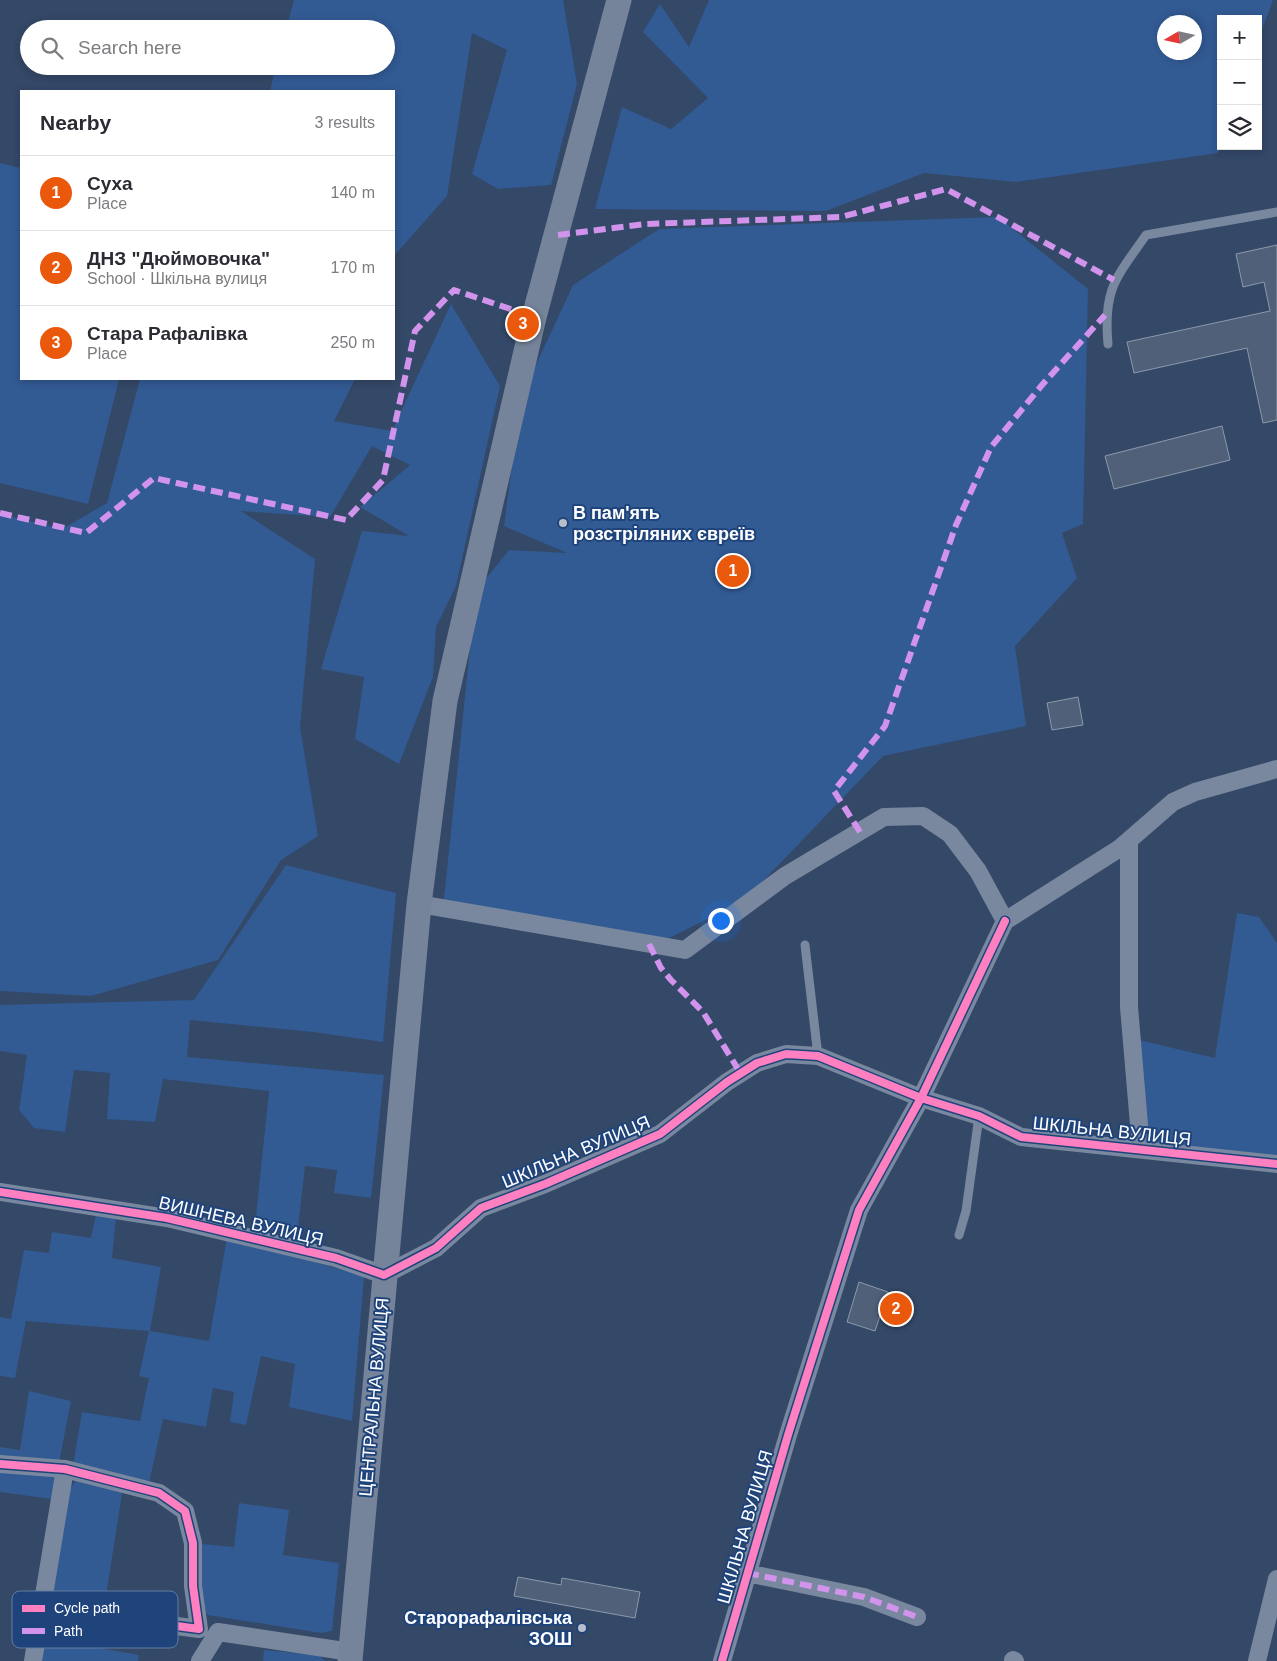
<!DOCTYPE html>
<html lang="en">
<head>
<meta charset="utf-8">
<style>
  body { margin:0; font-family:Helvetica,sans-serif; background:#f7f7f7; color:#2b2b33 }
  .controls { position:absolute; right:15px; top:15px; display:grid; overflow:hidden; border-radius:0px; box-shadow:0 2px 8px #0003 }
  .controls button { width:45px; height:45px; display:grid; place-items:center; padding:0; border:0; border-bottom:1px solid #e1e1e2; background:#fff; color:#2b2b33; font:25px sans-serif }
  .compass { position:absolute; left:1157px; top:15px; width:45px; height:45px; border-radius:50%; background:#fff; box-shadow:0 2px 8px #0003; rotate:261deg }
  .you { position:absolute; left:720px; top:920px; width:18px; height:18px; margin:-12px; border:4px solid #fff; border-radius:50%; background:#1a73e8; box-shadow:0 0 0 8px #1a73e833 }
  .badge { display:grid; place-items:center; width:32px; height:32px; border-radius:50%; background:#ea580c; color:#fff; font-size:16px; font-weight:700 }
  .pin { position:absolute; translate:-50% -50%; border:2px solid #fff; box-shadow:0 1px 5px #0006 }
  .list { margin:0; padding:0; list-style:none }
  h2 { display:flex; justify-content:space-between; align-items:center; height:65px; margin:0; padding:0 20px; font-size:21px }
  h2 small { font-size:16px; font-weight:400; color:#7c7c81 }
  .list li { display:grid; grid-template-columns:32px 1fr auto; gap:15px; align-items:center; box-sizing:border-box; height:75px; padding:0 20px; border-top:1px solid #e1e1e2 }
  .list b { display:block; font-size:19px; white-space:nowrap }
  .list p { margin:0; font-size:16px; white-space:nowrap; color:#7c7c81 }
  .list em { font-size:16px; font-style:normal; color:#7c7c81 }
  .icon { flex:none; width:28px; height:28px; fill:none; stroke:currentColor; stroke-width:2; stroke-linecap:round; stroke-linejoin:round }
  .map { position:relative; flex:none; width:1277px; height:1661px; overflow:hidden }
  .search { position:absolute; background:#fff; box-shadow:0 2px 8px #0003; left:20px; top:20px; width:375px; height:55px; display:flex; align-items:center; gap:12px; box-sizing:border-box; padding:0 18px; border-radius:28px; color:#7c7c81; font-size:19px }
  .panel { position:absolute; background:#fff; box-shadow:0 2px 8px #0003; left:20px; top:90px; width:375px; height:290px; border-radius:0px }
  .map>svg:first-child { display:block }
  .green { fill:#325a93; fill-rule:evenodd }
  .building { fill:#506079; stroke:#8d99ac }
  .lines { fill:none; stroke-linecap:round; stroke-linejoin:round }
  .service { stroke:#79889e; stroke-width:9 }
  .minor { stroke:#79889e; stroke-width:18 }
  .secondary { stroke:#75849a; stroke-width:25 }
  .quiet { stroke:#d193ec; stroke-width:6; stroke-dasharray:12 6; stroke-linecap:butt }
  .cycleway-casing { stroke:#1f447c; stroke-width:11 }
  .cycleway { stroke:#ff80c0; stroke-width:8 }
  .poi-dot { fill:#b8bfca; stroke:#1f447c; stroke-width:2 }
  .labels { text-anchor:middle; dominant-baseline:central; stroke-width:4; stroke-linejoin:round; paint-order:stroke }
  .poi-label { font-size:18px; font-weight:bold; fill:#fff; stroke:#1f447c; text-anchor:start }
  .street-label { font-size:18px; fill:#fff; stroke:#1f447c }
  .key { fill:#1f447c; stroke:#627ca3; stroke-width:1 }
  .key-label { font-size:14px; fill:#fff }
</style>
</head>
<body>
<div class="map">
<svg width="1277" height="1661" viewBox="0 0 1277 1661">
  <rect width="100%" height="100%" fill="#344867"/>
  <path class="green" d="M294,0H563L577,84L551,185L498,189L472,174L507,50L472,33L447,196L394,256V91H270L276,66H386V29H286Z
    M709,0H1273L1258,41V19H1221V146L1218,153L1016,182L924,173L826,211L595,209L622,107L671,129L708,98L643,32L660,4L689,47ZM1164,22H1194V52H1164Z
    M0,163L21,168V379H119L88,504L0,483Z
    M998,217L1088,289L1083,524L1062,533L1077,578L1015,646L1026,726L883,756L746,899L648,949L443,908L476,591L509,550L567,553L504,526L521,397L573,285L659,229Z
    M451,304L500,386L456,586L436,627L433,677L399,764L355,739L364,677L321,669L362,531L409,536L360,507L410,465L372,446L330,517L241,511L315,559L300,727L318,836L281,860L218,960L91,996L0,991V514L62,529L107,503L140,379H355L334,421L392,431Z
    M286,865L396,893L383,1042L313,1032L190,1020L187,1057L384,1075L371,1198L334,1193L337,1170L305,1166L297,1237L255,1226L269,1091L163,1079L155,1122L107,1119L110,1073L74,1070L65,1132L34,1128L19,1110L27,1055L0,1051V1005L194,1000Z
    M1237,913L1259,917L1277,943V1156L1151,1143L1146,1138L1139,1040L1215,1058Z
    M96,1214L116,1217L112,1258L161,1267L150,1331L209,1341L227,1237L364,1276L352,1421L289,1407L295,1364L261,1356L246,1425L230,1422L234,1392L213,1388L206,1427L163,1419L149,1483L73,1465L82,1412L140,1421L149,1378L139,1376L149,1331L26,1321L15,1378L0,1376V1317L11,1319L24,1250L49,1253L52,1232L91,1238Z
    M29,1391L71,1401L52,1499L0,1492V1447L20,1450Z
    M76,1480L123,1487L104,1609L49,1600L66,1496Z
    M239,1503L289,1510L283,1555L339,1563L332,1631L321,1633L208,1615L200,1605L202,1544L234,1547Z
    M44,1629L83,1636V1645L139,1655L138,1661H39Z
    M264,1650L319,1655L325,1661H263Z"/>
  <path class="building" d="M1277,245V420L1263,423L1247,348L1134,373L1127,342L1270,311L1264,282L1243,287L1236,254Z
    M1222,426L1230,460L1114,489L1105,456Z
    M1078,697L1083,725L1052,730L1047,703Z
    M859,1282L888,1292L875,1331L847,1322Z
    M518,1577L561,1585L562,1578L640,1592L635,1618L514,1596Z"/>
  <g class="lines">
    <path class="service" d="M1108,344C1103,289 1116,278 1146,235L1277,212
      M805,945L818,1056
      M959,1235L966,1211L979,1116"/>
    <path class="minor" d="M1129,840V1007L1141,1148
      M419,904L685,950L785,876L884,817L923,816L950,834L978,871L1005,921
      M1005,921L1120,848L1173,802L1195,792L1277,769
      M0,1192L167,1218L336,1258L384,1275L436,1248L481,1208L545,1184L660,1134L727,1082L757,1063L786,1054L818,1056L921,1098L979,1116L1021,1137L1277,1164
      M0,1464L65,1469L159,1493L185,1511L193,1543V1586L199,1629L43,1608
      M747,1573L864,1597L917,1617
      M1013,1660L1015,1661
      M33,1661L65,1469
      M200,1661L218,1632L351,1652
      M722,1661L788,1435L859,1210L921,1098L1005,921
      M1257,1661L1277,1579"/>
    <path class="secondary" d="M350,1661L419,904L445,701L534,317L619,0"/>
    <path class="quiet" d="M558,235L646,224L841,217L946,189L1114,280
      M0,513L86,533L154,478L346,520L383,480L415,331L454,290L534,317
      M860,832L834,791L885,726L956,525L991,447L1042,385L1105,315
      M649,944L661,968L671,980L703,1012L741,1074
      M747,1573L864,1597L917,1617"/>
    <defs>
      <path id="cycleway" d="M0,1192L167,1218L336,1258L384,1275L436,1248L481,1208L545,1184L660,1134L727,1082L757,1063L786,1054L818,1056L921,1098L979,1116L1021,1137L1277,1164
        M0,1464L65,1469L159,1493L185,1511L193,1543V1586L199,1629L43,1608
        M722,1661L788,1435L859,1210L921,1098L1005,921"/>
    </defs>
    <use href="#cycleway" class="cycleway-casing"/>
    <use href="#cycleway" class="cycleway"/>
  </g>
  <g class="poi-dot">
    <circle cx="563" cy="523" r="5"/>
    <circle cx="582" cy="1628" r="5"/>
  </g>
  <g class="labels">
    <g class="poi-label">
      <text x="573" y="513">В пам'ять<tspan x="573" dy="21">розстріляних євреїв</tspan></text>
      <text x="572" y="1618" text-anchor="end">Старорафалівська<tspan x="572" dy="21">ЗОШ</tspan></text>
    </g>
    <g class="street-label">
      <text transform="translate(1112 1131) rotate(6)">ШКІЛЬНА ВУЛИЦЯ</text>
      <text transform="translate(576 1152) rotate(-23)">ШКІЛЬНА ВУЛИЦЯ</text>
      <text transform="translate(241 1221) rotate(13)">ВИШНЕВА ВУЛИЦЯ</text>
      <text transform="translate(374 1397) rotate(-85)">ЦЕНТРАЛЬНА ВУЛИЦЯ</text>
      <text transform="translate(745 1527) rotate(-74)">ШКІЛЬНА ВУЛИЦЯ</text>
    </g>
  </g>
  <rect x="12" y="1591" width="166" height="57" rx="8" class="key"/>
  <rect x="22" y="1605" width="23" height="7" fill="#ff80c0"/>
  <rect x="22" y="1628" width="23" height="6" fill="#d193ec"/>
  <g class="key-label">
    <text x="54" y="1613">Cycle path</text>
    <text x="54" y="1636">Path</text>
  </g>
</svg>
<div class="controls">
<button>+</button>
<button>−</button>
<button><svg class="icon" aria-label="layers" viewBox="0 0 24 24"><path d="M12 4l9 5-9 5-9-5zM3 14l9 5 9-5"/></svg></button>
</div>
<svg class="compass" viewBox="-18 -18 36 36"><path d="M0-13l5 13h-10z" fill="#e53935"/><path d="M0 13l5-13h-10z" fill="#7c7c81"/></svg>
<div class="you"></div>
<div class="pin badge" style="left:733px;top:571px">1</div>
<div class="pin badge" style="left:896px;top:1309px">2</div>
<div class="pin badge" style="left:523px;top:324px">3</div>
<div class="search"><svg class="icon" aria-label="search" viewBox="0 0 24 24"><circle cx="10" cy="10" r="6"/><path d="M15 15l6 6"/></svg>Search here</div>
<section class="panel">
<h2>Nearby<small>3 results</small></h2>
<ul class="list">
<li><span class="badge">1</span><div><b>Суха</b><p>Place</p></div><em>140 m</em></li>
<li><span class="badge">2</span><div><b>ДНЗ &quot;Дюймовочка&quot;</b><p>School · Шкільна вулиця</p></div><em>170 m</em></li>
<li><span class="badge">3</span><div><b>Стара Рафалівка</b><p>Place</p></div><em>250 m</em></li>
</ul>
</section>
</div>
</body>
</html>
